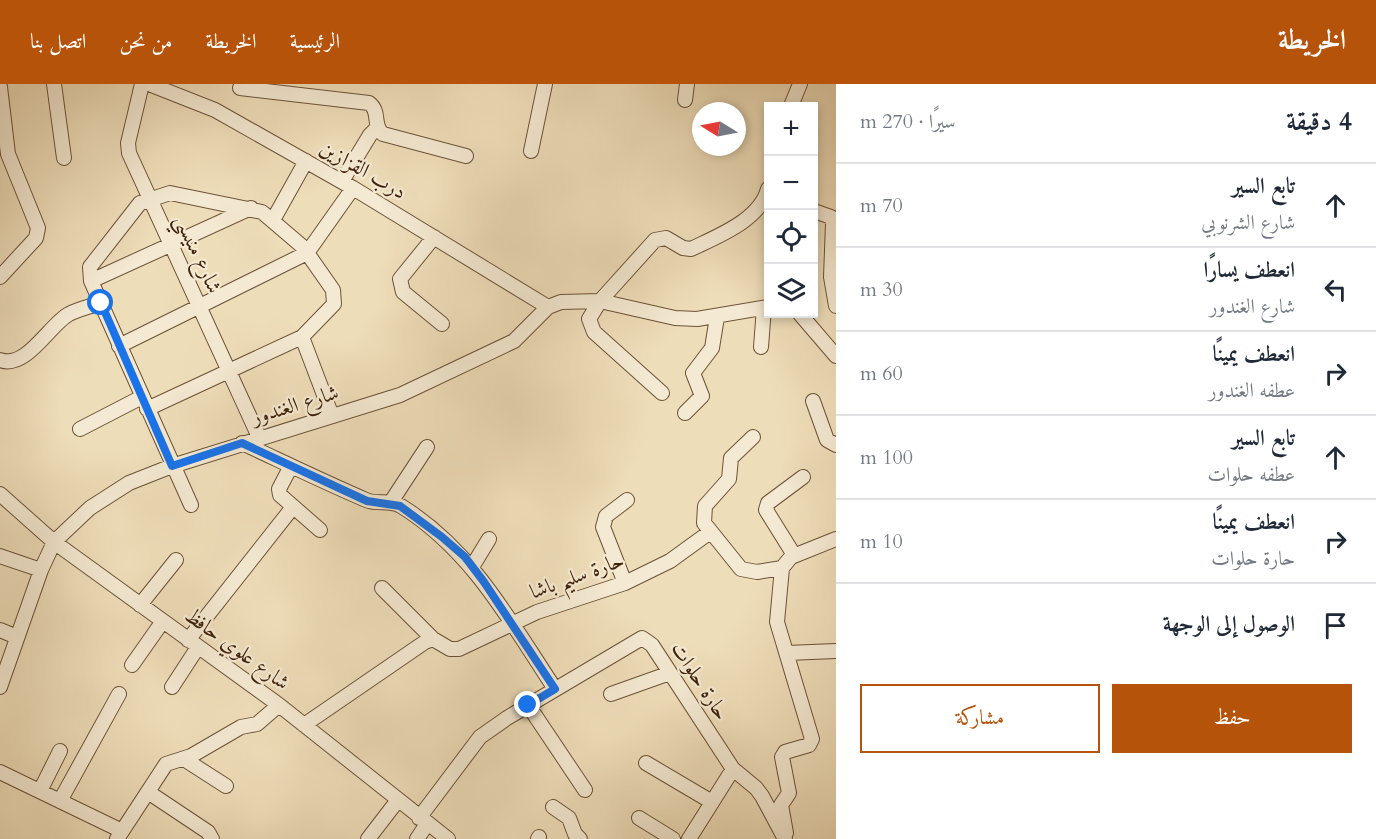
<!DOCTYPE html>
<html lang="ar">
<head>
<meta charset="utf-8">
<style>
  body { margin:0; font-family:Cardo,Amiri,serif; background:#f6f6f7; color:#1f2937; direction:rtl }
  .controls { position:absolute; right:18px; top:18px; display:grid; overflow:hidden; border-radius:0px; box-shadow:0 3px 9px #0003 }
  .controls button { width:54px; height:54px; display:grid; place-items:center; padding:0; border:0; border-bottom:2px solid #e0e1e3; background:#fff; color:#1f2937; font:30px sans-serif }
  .compass { position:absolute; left:692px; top:18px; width:54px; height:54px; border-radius:50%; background:#fff; box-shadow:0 3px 9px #0003; rotate:280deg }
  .stop { position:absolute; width:18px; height:18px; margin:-14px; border:4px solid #1a73e8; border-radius:50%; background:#fff }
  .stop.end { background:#1a73e8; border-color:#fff; box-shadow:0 2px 6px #0008 }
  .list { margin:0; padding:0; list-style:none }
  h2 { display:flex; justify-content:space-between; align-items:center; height:78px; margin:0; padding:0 24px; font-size:26px }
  h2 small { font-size:20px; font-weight:400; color:#747a83 }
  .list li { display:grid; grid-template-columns:39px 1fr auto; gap:18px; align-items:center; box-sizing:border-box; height:84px; padding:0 24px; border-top:2px solid #e0e1e3 }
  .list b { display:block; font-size:22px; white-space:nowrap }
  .list p { margin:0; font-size:20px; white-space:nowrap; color:#747a83 }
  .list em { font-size:20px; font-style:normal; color:#747a83 }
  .actions { display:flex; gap:12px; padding:18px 24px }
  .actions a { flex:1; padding:14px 0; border:2px solid #b45309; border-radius:0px; text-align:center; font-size:21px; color:#b45309 }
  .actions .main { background:#b45309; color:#fff }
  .icon { flex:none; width:33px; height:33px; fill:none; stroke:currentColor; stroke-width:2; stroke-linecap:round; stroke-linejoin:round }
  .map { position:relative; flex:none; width:836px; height:755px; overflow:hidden; direction:ltr }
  header { display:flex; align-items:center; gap:36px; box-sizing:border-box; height:84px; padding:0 30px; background:#b45309; color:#fff }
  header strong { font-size:28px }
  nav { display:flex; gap:33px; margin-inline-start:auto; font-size:21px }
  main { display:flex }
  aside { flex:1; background:#fff }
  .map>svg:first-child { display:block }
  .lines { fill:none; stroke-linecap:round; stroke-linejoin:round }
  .minor-casing { stroke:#6c5237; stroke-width:16 }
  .minor { stroke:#f4e9d2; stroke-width:14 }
  .route { stroke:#1a73e8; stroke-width:8 }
  .labels { text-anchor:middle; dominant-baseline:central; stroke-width:4.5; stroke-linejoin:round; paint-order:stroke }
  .street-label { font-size:21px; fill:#40230c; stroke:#f4e9d2 }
</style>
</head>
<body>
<header>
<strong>الخريطة</strong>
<nav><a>الرئيسية</a><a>الخريطة</a><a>من نحن</a><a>اتصل بنا</a></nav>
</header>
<main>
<aside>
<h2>4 دقيقة<small>سيرًا · 270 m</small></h2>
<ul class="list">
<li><svg class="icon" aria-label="ahead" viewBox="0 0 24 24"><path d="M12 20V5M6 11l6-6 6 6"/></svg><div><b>تابع السير</b><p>شارع الشرنوبي</p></div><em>70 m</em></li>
<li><svg class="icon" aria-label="left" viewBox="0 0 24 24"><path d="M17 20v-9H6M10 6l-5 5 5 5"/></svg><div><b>انعطف يسارًا</b><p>شارع الغندور</p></div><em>30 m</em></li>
<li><svg class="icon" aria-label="right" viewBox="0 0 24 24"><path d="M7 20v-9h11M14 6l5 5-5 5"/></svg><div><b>انعطف يمينًا</b><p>عطفه الغندور</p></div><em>60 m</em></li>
<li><svg class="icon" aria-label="ahead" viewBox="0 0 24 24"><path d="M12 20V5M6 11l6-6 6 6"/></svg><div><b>تابع السير</b><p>عطفه حلوات</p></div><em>100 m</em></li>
<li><svg class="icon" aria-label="right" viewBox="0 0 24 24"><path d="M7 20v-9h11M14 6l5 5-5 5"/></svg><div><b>انعطف يمينًا</b><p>حارة حلوات</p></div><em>10 m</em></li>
<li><svg class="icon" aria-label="arrive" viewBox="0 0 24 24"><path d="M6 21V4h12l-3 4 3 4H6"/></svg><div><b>الوصول إلى الوجهة</b></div></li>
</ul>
<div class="actions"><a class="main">حفظ</a><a>مشاركة</a></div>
</aside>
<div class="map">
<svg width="836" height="755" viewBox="0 0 836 755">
  <rect width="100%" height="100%" fill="#eeddb9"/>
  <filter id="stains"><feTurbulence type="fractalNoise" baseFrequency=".00333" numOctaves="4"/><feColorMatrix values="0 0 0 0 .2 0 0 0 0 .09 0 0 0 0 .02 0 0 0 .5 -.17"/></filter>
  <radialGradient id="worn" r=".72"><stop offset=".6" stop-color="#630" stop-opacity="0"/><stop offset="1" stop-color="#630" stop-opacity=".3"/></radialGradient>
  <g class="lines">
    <defs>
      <path id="minor" d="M54,0L64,74
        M142,0L128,59L129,69L259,353
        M149,0L215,26L353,104L548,223
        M0,3L8,70L38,144L36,154L0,193
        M240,4L369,19C381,28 372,42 383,50L466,72
        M685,16L687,0
        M791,22L800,0
        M531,67L545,0
        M342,97L370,51L377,44
        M814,127L831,133L833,139L831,193L836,222
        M273,136L306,77
        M434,153L400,195L403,208L442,240
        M91,197L251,124
        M800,230L836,272
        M302,253L332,332
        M119,262L307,169L353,104
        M761,263L764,224
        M0,276C26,286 50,240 69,230C78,225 91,222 101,219
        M662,309L594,248L589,235L600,217L655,156L666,154L683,164L691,165C718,152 760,136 768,105
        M813,317L827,356L836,361
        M147,325L302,253L334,220L333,206L303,163L262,128L170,109L140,119L90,183L91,197L191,421
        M685,329L702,312L693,289L712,264L717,233
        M80,345L142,313
        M753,353L731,374L729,395L705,422L704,439L741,485L757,488L782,484
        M242,359C283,378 324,398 366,416C377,421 389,415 401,422C472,466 510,537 555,605
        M291,382L279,405L280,411L320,446
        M0,410L54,458L279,621L448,755
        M391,418L427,363
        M794,471L766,426L768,419L803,393
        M0,472L41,486
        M472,483L489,455
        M625,499L603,443L606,432L627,416
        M382,504L433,555
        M140,521L176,476
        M0,546L17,553
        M188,556L293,423
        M787,569L836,567
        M132,581L163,537
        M0,603L41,486L54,458L90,424L129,399L172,382L400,311L514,257L548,223L561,218L600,217L675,234L697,235L768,223
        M172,603L198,563
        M611,610L670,589
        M528,621L585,706
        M304,641L425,558L433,555L450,565H459L537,528L625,499L670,477L710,448
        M184,675L226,702
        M646,679L712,718
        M0,688L122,747
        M40,707L60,667
        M148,708L208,748L212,755
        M60,717L119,610
        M553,723L569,734L575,750L580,755
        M419,734L480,653L507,634L642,554L652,561L733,685L756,704L762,712L785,755
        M639,734L673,755
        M786,749L781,721L789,709L782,673L785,668L809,661L812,655L777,538L782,484L791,473L836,455
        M117,755L166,680L191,672L241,643L257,640L279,621
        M368,755L398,716
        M417,755L427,740
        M538,755L539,753
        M689,755L733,685"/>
    </defs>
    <use href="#minor" class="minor-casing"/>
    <use href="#minor" class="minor"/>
  </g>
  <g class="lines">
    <path class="route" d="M101,219L172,382L242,359L367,417L400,422L442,453L465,473L484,498L555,605L528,621"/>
  </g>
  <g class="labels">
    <g class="street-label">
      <text transform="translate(363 86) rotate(30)">درب القزازين</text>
      <text transform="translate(198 170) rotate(65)">شارع منيسي</text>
      <text transform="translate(295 321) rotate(-17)">شارع الغندور</text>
      <text transform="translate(577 492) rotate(-20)">حارة سليم باشا</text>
      <text transform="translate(237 565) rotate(36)">شارع علوي حافظ</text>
      <text transform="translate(700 597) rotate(57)">حارة حلوات</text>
    </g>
  </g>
  <rect width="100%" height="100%" filter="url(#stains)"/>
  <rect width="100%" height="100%" fill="url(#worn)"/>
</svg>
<div class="controls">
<button>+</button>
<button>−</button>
<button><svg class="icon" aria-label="locate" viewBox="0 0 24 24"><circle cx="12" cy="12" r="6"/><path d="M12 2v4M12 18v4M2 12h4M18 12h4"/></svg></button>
<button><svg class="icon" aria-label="layers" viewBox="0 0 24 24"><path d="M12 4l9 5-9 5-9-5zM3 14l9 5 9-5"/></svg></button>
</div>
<svg class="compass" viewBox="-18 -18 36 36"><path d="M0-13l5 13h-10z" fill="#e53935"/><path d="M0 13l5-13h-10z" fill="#747a83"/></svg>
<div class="stop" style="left:101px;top:219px"></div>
<div class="stop end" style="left:528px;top:621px"></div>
</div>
</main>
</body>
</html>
